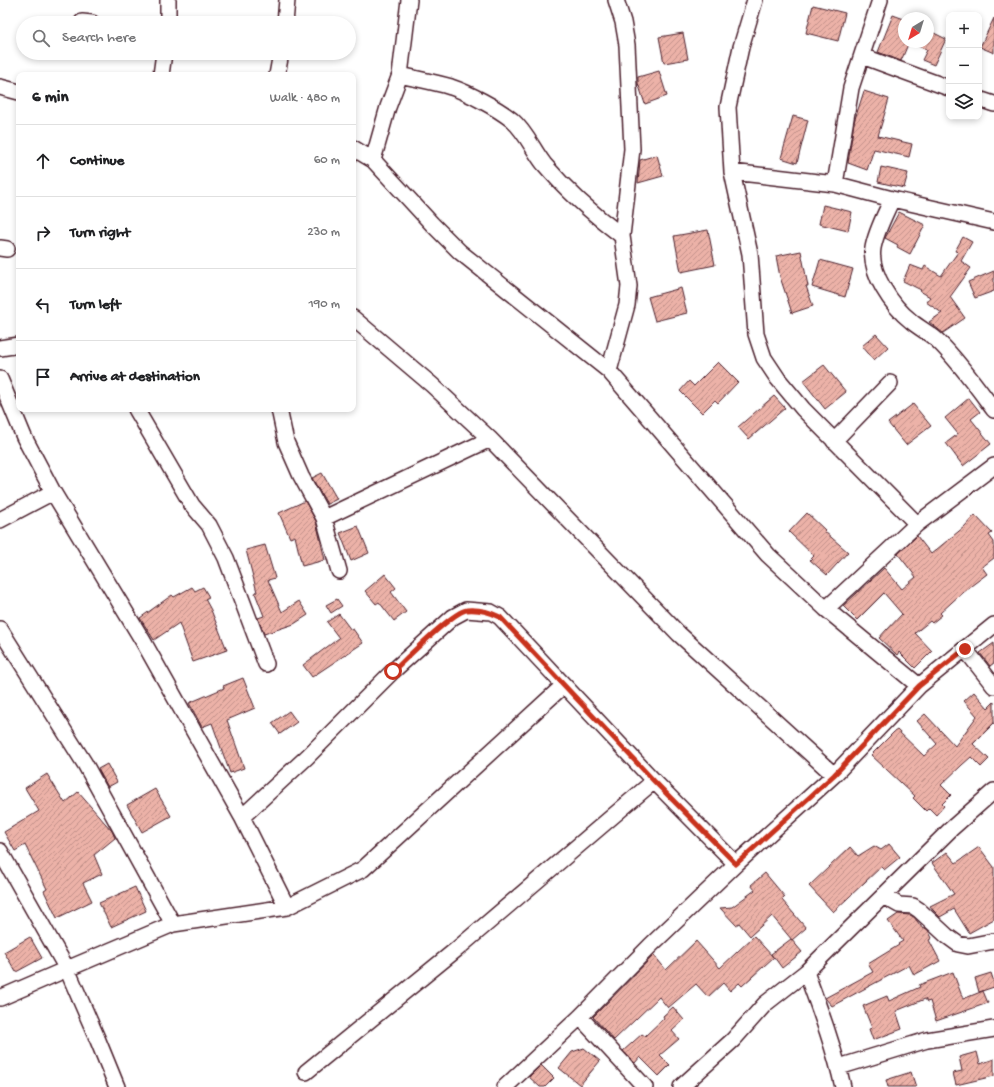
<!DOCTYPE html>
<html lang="en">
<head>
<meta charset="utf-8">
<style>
  body { margin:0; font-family:"Gochi Hand",sans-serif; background:#f6f6f6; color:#202124 }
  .controls { position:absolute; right:12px; top:12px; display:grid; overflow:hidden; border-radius:8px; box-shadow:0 2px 6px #0003 }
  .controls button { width:36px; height:36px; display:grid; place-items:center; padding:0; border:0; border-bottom:1px solid #e0e0e0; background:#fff; color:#202124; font:20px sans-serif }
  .compass { position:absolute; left:898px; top:12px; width:36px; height:36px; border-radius:50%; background:#fff; box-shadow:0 2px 6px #0003; rotate:218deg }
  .stop { position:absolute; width:12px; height:12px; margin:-9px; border:3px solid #c8321e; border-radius:50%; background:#fff }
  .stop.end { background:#c8321e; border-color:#fff; box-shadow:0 1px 4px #0008 }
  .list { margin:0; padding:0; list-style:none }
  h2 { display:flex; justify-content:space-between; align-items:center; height:52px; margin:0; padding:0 16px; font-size:17px }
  h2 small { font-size:13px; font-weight:400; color:#757577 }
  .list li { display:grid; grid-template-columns:26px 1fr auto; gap:12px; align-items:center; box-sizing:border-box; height:72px; padding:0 16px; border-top:1px solid #e0e0e0 }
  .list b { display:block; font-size:15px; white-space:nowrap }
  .list em { font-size:13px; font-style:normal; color:#757577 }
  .icon { flex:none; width:22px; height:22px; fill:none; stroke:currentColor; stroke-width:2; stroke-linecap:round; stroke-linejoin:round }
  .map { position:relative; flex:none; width:994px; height:1087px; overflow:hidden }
  .search { position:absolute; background:#fff; box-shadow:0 2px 6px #0003; left:16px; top:16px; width:340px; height:44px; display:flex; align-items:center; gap:10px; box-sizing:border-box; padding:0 14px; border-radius:22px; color:#757577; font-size:15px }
  .panel { position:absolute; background:#fff; box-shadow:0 2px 6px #0003; left:16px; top:72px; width:340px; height:340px; border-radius:8px }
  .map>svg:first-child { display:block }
  .building { fill:url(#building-hatch); stroke:#4a1f2b }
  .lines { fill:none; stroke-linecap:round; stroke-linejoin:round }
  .minor-casing { stroke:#4a1f2b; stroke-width:18 }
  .minor { stroke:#fff; stroke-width:15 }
  .route { stroke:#c8321e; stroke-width:5 }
</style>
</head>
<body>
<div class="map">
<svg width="994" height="1087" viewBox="0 0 994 1087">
  <defs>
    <pattern id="building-hatch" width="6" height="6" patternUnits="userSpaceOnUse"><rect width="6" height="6" fill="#ecb2a8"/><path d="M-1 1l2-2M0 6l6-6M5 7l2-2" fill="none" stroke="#c19089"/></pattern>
  </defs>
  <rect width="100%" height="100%" fill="#fff"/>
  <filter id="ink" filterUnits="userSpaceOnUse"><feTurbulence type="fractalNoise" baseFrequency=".025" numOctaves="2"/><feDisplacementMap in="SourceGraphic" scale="8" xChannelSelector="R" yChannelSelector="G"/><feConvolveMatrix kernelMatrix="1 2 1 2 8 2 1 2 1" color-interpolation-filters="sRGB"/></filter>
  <g filter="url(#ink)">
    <path class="building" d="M813,5L845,13L838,41L806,33Z
      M893,15L904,19V42H928V30L946,39L934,65L922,60L927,50L909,42L901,61L878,52Z
      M994,18V53L980,47Z
      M683,33L688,59L664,63L659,37Z
      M659,71L667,96L645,104L638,83V77Z
      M864,91L889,99L878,136L912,144L909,157L874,149L867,170L848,163L854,122Z
      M793,116L808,120L797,163L781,158Z
      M657,155L663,176L638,183L640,160Z
      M881,167L908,173L904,188L878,182Z
      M823,205L852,212L848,231L819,224Z
      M899,212L925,225L910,254L897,247L898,245L885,238Z
      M708,230L715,265L681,272L674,236Z
      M963,237L972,242L961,261L971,268L950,297L965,318L943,333L929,322L942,313L926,302L930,297L920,291L921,290L903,281L910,265L923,270L925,266L941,276L958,252L955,251Z
      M801,251L808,286H806L813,306L792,313L780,277L776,256Z
      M820,260L853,269L845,297L812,287Z
      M994,271V291L975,298L968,282Z
      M681,288L687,313L655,321L648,297Z
      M876,334L888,347L874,360L862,346Z
      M718,362L738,382L718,403L715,400L702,413L680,391L689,381L694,386Z
      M824,365L846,392L825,409L803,381Z
      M774,396L785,408L749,439L738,427Z
      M969,398L980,412L971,419L991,444L963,466L946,443L958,434L945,418Z
      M913,404L931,426L906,445L888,423Z
      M322,473L337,499L327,504L312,478Z
      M305,501L316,521L325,560L302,566L295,536L290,538L279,513Z
      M807,513L825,530L824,531L848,552L827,575L810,560L814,556L789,532Z
      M975,515L992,533L989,535L994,542V558L982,567L987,574L963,592L940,613L942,615L932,623L930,621L915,633L932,651L915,668L899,652L897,655L879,638L887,629V630L902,614L884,593L857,620L843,606L884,568L902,589L916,577L898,554L917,536L931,554L964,527Z
      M358,526L369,553L351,561L340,533Z
      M265,545L275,578L268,580L282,612L299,601L308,615L294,624L264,634L258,618L264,616L255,593L257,592L246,550Z
      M385,574L396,588L391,592L406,612L394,621L379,602L376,604L365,591Z
      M192,587L195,591L203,587L209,597L205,599L211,610L227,650L193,662L179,623L154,640L140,618L172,595L174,597Z
      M337,599L342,606L331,613L326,605Z
      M339,614L351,630L353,629L363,643L312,677L303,665L339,638L327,622Z
      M994,643V663L990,666L980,653Z
      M243,678L255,708L227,720L244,768L230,773L212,723L202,727L189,703L224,688L223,686Z
      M974,692L988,708L994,702V723L973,744L989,759L981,767L971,757L962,765L941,785L951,795L942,804L944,806L936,815L929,808L926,811L913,798L915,796L871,755L894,732L897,730L924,756L937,744L917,721L925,714L955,746L977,716L964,701Z
      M289,711L297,722L280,734L272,723Z
      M107,764L117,782L108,787L98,769Z
      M47,774L65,803L78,792L112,831L115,838L94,855L102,874L83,883L92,901L57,918L44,891L47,889L25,845L15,851L4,832L39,811L25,788Z
      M155,789L171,816L142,832L127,805Z
      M889,844L900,857L884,870L881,867L833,912L809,886L850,847L858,856L874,846L881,850Z
      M979,847L994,867V919L969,933L954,909L940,917L933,910L930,906L954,894L932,863L947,852L956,863Z
      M765,873L785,897L782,900L806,928L792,940L772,916L750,936L739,923L736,925L720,908L732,907L755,890L751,885Z
      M135,887L146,911L111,927L99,903Z
      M898,914L910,915L914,917L923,929L925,928L928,930L932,938L929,940L940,961L914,975L909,965L832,1006L825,998L873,972L868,964L899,945L898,944L903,941L888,921Z
      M754,936L773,957L771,954L791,939L802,952L782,968L774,957L742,986L739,983L730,991L723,983L708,997L696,984L668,1008L659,997L614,1040L593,1017L654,955L666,970L696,941L720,968Z
      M30,937L42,958L16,972L4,952Z
      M953,972L963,999L983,991L988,1003L936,1021L930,1001L927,1002L925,999L896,1011L902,1029L873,1040L869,1029L872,1028L863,1006L887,996L889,1001L920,987L919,985Z
      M991,973L994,982V987L979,992L975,978Z
      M673,1007L684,1020L672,1031L679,1039L660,1055L670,1065L659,1076L640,1057L635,1063L623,1051L642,1034L645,1036L664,1018L663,1016Z
      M584,1048L600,1061L580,1085L559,1068L572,1052Z
      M977,1052L980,1064L994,1059V1076L956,1085L953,1073L962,1071L959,1057Z
      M541,1065L554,1078L545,1087H540L529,1077Z
      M911,1072L916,1087H888L886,1080Z"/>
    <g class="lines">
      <defs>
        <path id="minor" d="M755,0L741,47L728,107L732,172L750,254L756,334L764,358L778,379L803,409L917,524
          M82,22L92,23
          M168,23V0
          M285,23L287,0
          M862,56L949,88
          M161,75L164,53
          M277,75L281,53
          M400,75C417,79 434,82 451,87C469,93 497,108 512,120C526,132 533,150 544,164C567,191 594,215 622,236
          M0,87L19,92
          M979,99L994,104
          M353,148L373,160L432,224L460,252L609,371L768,555L826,609L919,686
          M373,160L388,107L400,75L409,0
          M732,172L835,184L892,199L994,222
          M835,184L851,88L880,0
          M892,199C885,215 876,231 873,248C869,273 892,306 911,321C920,329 932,334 940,343C960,363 977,387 994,410
          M0,248L7,249
          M353,318L432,385L490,439L679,634L834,775
          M0,348L19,345
          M609,371L627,305L629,286L622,236L632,149L627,45L623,22L616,0
          M0,379L24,437L53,492L143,641L242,817L287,907
          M136,409L192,505L209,525L226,558L266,664
          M279,409L286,442L301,476L324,518L339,571
          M834,441L890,383
          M324,518L490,439
          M0,520L53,492
          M826,609L917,524L994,466
          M0,629L85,764L173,924L67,969L97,1038L117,1087
          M965,649L994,686
          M242,817L307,757L393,671L453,617L466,610L491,612L500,617L654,781L736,864
          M0,851L67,969L0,998
          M883,896L899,905L913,906L919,910L947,936L958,944L968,946L994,941
          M173,924L287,907L363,869L564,685
          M806,972C820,1010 834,1047 843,1087
          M580,1017L645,1087
          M839,1067L927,1040L994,1029
          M306,1072L457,949L654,781
          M505,1087L580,1017L650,946L736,864L834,775L919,686L994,625
          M681,1087L733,1040L765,1004L806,972L951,829L994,791"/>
      </defs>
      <use href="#minor" class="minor-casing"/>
      <use href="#minor" class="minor"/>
    </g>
  </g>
  <g class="lines" filter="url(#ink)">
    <path class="route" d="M393,671C406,659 453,611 467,610C479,609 490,612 500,617L654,781L736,864L834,775L919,686L965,649"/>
  </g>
</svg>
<div class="controls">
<button>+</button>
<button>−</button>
<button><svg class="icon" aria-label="layers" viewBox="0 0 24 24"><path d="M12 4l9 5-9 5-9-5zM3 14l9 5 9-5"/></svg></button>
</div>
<svg class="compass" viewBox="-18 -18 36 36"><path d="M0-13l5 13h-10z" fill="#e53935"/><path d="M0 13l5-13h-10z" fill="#757577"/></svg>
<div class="stop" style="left:393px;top:671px"></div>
<div class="stop end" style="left:965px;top:649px"></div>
<div class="search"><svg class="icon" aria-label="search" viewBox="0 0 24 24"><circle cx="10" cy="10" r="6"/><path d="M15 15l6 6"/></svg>Search here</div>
<section class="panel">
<h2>6 min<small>Walk · 480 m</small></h2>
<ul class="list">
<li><svg class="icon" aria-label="ahead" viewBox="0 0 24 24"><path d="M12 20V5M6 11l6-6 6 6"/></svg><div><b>Continue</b></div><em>60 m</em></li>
<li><svg class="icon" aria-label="right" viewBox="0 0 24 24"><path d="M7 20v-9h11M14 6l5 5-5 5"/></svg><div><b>Turn right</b></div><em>230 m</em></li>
<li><svg class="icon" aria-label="left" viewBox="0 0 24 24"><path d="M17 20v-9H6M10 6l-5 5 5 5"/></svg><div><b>Turn left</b></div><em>190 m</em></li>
<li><svg class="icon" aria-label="arrive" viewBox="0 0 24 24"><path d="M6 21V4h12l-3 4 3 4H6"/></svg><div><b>Arrive at destination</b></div></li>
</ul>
</section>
</div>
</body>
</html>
